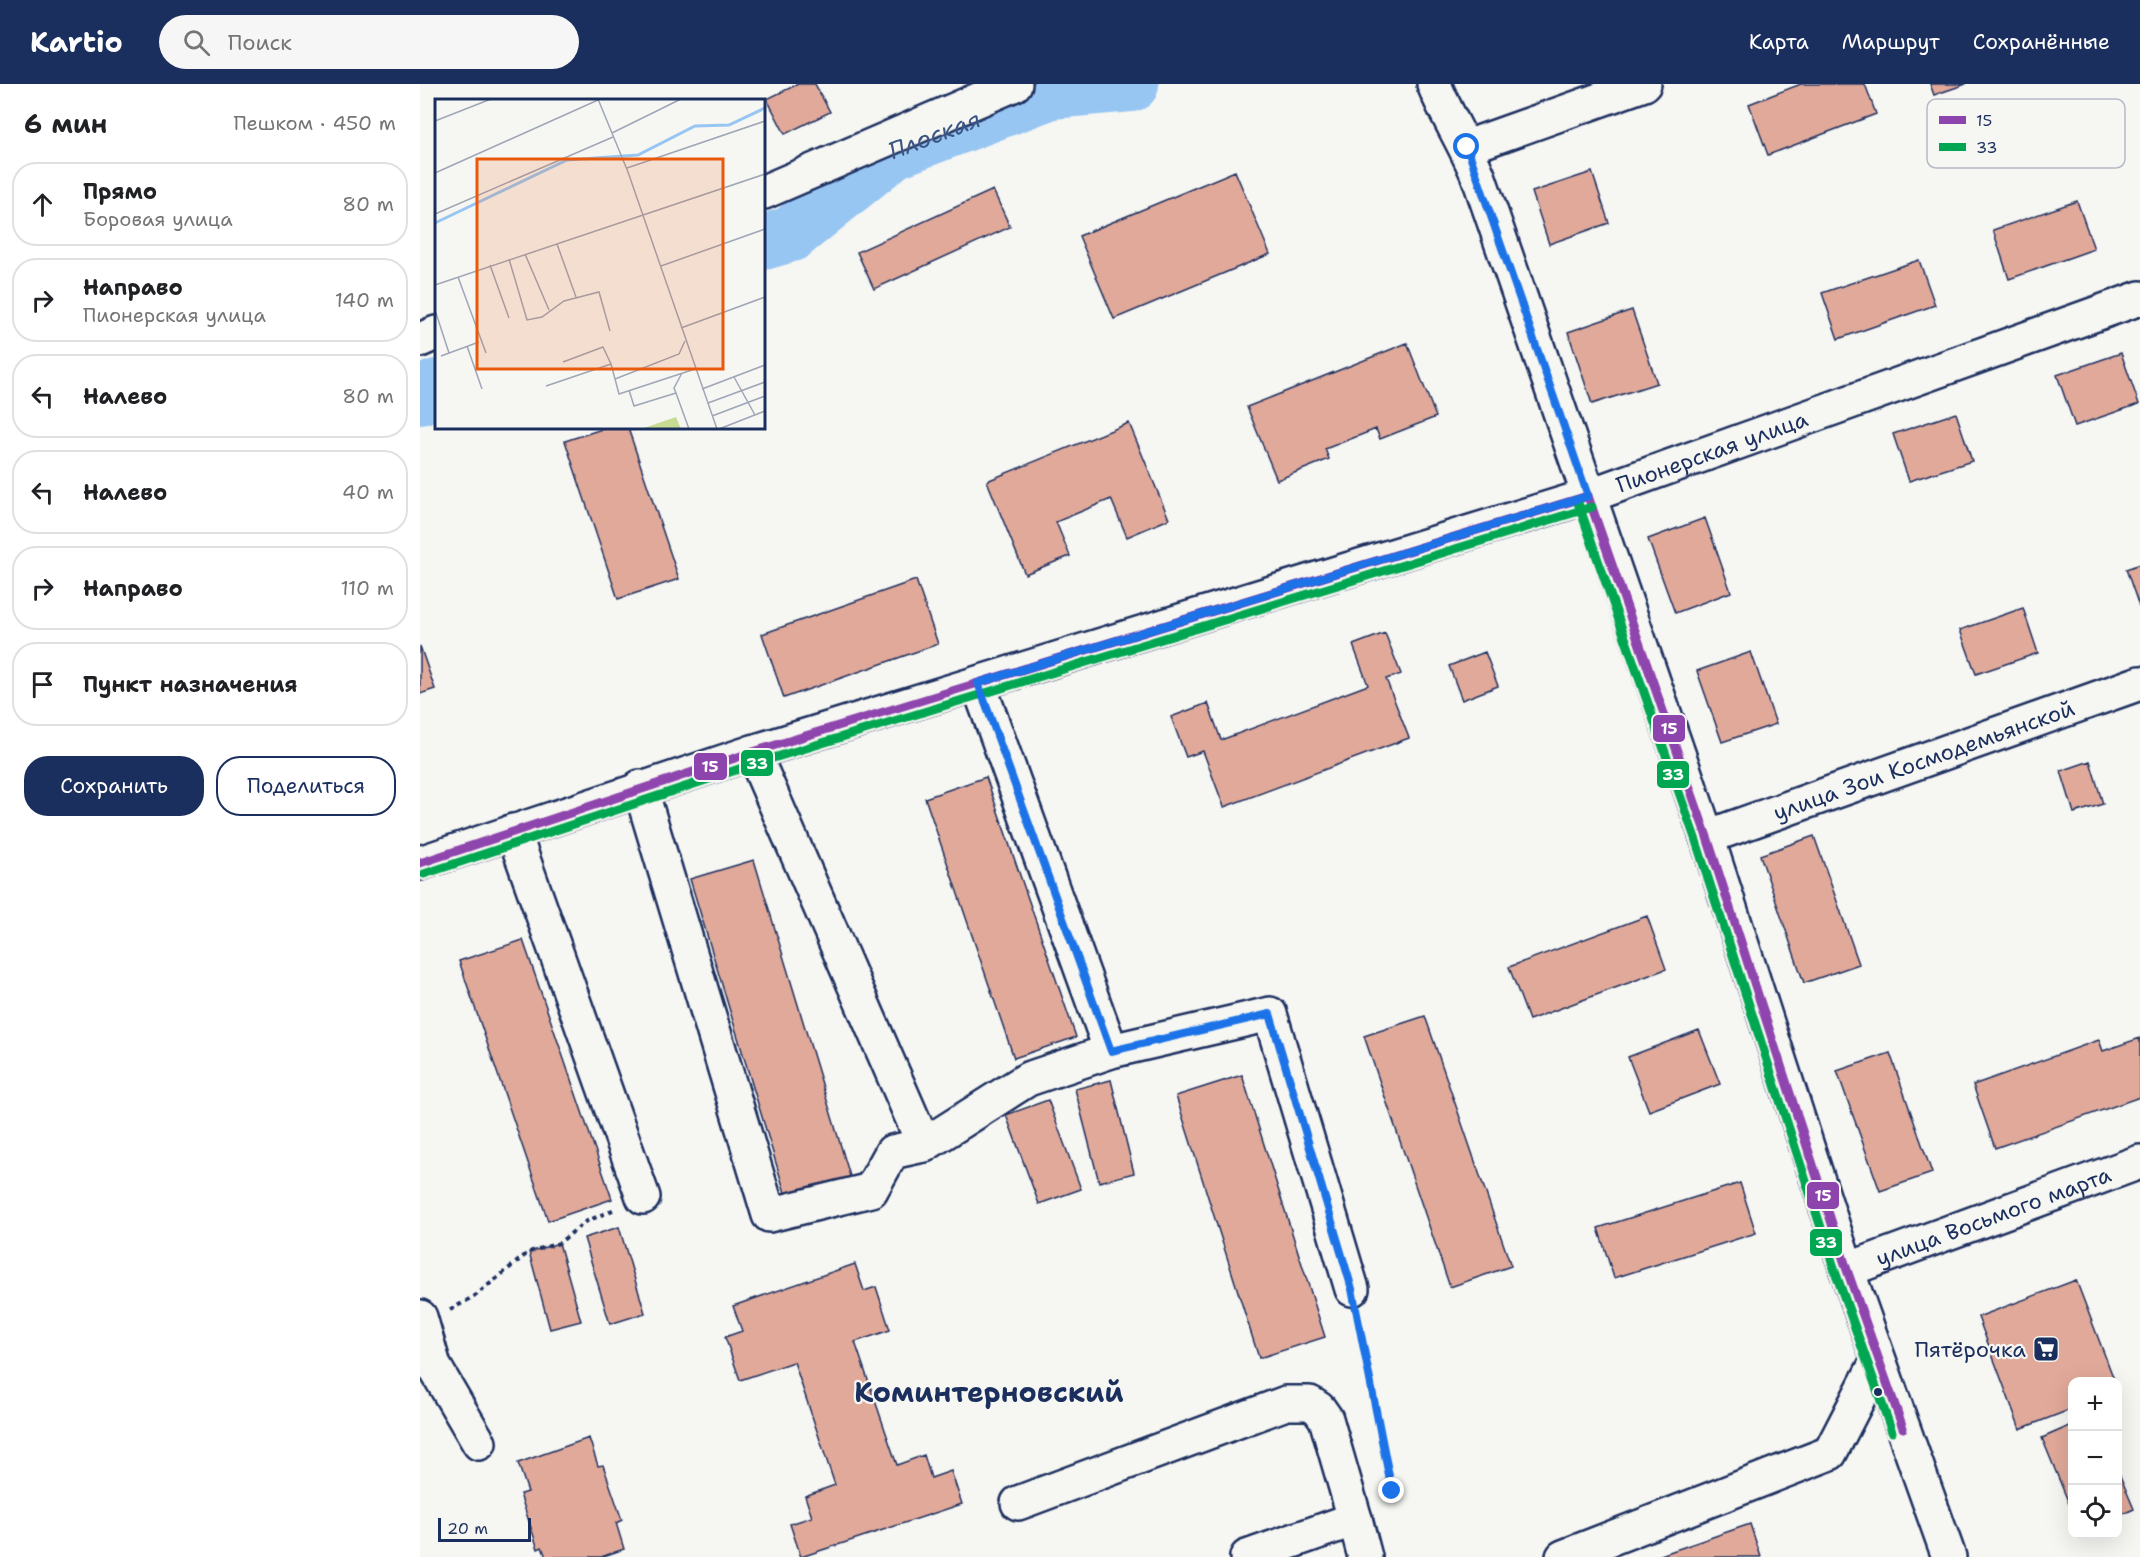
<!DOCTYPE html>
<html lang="ru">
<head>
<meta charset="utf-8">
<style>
  body { margin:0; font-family:"Shantell Sans",sans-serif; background:#f6f6f6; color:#202124 }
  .controls { position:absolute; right:18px; bottom:18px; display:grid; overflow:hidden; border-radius:12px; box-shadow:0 6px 24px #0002 }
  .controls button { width:54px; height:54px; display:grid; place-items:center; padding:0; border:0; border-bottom:2px solid #e0e0e0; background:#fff; color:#202124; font:30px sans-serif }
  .scale { position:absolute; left:18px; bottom:15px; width:93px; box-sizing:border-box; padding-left:6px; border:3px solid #1b2f5e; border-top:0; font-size:16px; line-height:21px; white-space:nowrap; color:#1b2f5e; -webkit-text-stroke:4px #f6f6f2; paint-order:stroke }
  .stop { position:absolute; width:18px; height:18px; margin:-14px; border:4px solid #1a73e8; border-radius:50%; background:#fff }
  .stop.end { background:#1a73e8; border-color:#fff; box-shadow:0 2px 6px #0008 }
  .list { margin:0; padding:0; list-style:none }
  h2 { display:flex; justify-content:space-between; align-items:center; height:78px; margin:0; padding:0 24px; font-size:26px }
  h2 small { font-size:20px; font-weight:400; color:#757577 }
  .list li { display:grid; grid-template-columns:39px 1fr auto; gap:18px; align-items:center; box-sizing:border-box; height:84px; margin:0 12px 12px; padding:0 12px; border:2px solid #e0e0e0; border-radius:24px }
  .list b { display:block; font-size:22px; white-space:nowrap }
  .list p { margin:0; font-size:20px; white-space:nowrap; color:#757577 }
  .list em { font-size:20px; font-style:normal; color:#757577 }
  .actions { display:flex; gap:12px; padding:18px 24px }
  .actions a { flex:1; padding:14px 0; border:2px solid #1b2f5e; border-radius:24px; text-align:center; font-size:21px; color:#1b2f5e }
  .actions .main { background:#1b2f5e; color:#fff }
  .icon { flex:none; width:33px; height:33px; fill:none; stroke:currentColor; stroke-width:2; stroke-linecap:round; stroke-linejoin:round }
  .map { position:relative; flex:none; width:1720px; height:1473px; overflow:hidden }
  header { display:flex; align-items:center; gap:36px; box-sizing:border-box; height:84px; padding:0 30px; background:#1b2f5e; color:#fff }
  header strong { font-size:28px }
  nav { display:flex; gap:33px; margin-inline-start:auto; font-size:21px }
  .search { width:420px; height:54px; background:#f6f6f6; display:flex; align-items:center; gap:15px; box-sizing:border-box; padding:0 21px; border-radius:33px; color:#757577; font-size:22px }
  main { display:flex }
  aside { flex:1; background:#fff }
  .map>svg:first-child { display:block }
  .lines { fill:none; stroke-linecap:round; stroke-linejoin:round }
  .river { stroke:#98c6f3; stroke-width:56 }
  .building { fill:#e1a99a; stroke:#1b2f5e; stroke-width:1.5 }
  .minor-casing { stroke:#1b2f5e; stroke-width:38 }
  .path { stroke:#1b2f5e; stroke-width:4; stroke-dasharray:4.5 4.5; stroke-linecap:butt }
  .minor { stroke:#f6f6f2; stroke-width:33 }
  .bus-1-casing { stroke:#f6f6f2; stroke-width:14 }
  .bus-2-casing { stroke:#f6f6f2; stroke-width:14 }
  .bus-1 { stroke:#8e44ad; stroke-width:9 }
  .bus-2 { stroke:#00a651; stroke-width:9 }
  .route { stroke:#1a73e8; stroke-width:8 }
  .bus-dot { fill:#1b2f5e; stroke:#f6f6f2; stroke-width:2 }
  .labels { text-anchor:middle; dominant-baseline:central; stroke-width:4.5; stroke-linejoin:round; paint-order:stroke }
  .street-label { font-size:22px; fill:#1b2f5e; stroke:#f6f6f2 }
  .poi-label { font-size:22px; fill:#1b2f5e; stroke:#f6f6f2; text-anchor:end }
  .water-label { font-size:24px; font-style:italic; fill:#3a5583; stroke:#f6f6f2 }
  .district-label { font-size:28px; font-weight:bold; fill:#1b2f5e; stroke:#f6f6f2 }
  .inset-river { fill:none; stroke:#98c6f3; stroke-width:3 }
  .inset-road { fill:none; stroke:#9ea6b7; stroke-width:1.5 }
  .view { fill:#e8590c; fill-opacity:0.15; stroke:#e8590c; stroke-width:3 }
  .inset-edge { fill:none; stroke:#1b2f5e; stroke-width:3 }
  .key { fill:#f6f6f2; stroke:#b4bac6; stroke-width:1.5 }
  .key-label { font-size:16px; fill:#1b2f5e }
  .line-badge { stroke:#f6f6f2; stroke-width:2 }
  .badge-label { font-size:16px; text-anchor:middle; font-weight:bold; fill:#fff }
</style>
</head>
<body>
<header>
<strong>Kartio</strong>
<div class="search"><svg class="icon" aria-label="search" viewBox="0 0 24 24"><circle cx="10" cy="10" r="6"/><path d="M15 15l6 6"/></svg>Поиск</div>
<nav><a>Карта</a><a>Маршрут</a><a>Сохранённые</a></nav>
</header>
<main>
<aside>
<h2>6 мин<small>Пешком · 450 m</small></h2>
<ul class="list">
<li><svg class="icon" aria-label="ahead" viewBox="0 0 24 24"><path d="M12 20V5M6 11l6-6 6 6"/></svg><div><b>Прямо</b><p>Боровая улица</p></div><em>80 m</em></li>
<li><svg class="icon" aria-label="right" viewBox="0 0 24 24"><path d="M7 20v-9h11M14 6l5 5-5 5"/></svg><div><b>Направо</b><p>Пионерская улица</p></div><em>140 m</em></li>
<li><svg class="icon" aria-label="left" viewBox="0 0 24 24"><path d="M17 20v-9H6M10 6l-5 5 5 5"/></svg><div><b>Налево</b></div><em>80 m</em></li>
<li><svg class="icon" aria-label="left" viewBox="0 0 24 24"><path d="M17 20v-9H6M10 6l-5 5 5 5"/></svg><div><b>Налево</b></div><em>40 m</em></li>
<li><svg class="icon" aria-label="right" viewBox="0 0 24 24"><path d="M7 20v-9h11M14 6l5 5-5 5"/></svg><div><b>Направо</b></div><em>110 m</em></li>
<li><svg class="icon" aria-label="arrive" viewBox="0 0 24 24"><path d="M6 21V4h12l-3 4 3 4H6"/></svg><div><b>Пункт назначения</b></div></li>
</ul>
<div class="actions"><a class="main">Сохранить</a><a>Поделиться</a></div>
</aside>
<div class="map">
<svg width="1720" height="1473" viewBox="0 0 1720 1473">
  <rect width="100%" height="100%" fill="#f6f6f2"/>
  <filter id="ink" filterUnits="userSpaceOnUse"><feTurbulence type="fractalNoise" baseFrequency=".0167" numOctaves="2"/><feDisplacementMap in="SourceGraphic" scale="12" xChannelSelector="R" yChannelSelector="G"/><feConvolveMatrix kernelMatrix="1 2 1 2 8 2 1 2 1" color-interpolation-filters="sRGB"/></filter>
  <g filter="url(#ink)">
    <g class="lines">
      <g class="river">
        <path id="s1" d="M344,158L371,150L473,67L631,7L711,0"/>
        <path d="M0,313L16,303"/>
      </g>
    </g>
    <path class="building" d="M378,0H395L410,28L365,50L347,15Z
      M1381,0H1445L1456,30L1348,71L1329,20Z
      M1510,0H1546L1514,11Z
      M815,87L850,170L694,235L659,152Z
      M1172,88L1189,139L1129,160L1112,108Z
      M573,106L590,143L454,205L437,168Z
      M1657,117L1674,165L1589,195L1573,146Z
      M1499,176L1515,221L1418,255L1402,209Z
      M1212,226L1237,299L1172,320L1148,248Z
      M987,259L1016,333L960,355L956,345L905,365L909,375L857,396L827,323Z
      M1701,269L1719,320L1655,342L1637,291Z
      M1536,329L1552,377L1489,397L1473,350Z
      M709,339L749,435L707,453L691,415L636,438L650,472L605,490L567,397Z
      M185,344H208L259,495L198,515L145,357Z
      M1285,434L1311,508L1255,529L1228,455Z
      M1720,480V525L1706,485Z
      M496,496L518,560L364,614L342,550Z
      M1603,524L1618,569L1556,590L1540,546Z
      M965,549L981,590L966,595L989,654L804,723L783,667L766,673L751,633L788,619L801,656L948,601L933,561Z
      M0,562L15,605L0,610Z
      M1065,568L1078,602L1042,616L1029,582Z
      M1331,568L1356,640L1302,658L1277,587Z
      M1670,677L1683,720L1654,729L1641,687Z
      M566,693L656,953L594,974L505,714Z
      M1394,752L1439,880L1384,899L1340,771Z
      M334,776L433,1102L369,1122L270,795Z
      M1227,832L1246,885L1109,936L1089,883Z
      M103,856L192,1115L128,1137L39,877Z
      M1005,932L1091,1182L1030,1203L944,952Z
      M1279,946L1300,1000L1229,1027L1208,973Z
      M1720,954V1013L1575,1064L1553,1001L1679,956L1683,967Z
      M1470,969L1512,1089L1460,1107L1417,987Z
      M822,991L905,1253L839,1274L756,1012Z
      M691,996L714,1089L679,1098L655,1005Z
      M628,1016L661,1105L619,1120L586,1031Z
      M1320,1099L1336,1149L1194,1194L1178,1144Z
      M199,1143L225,1229L190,1240L164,1154Z
      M139,1159L161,1237L130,1245L109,1168Z
      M435,1180L444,1207L456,1203L470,1246L435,1258L477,1381L504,1371L511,1394L531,1387L542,1420L381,1473L370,1440L392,1433L385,1412L415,1401L374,1278L320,1296L305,1253L322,1247L313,1222Z
      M1656,1196L1695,1298H1652V1325L1600,1345L1558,1233Z
      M1652,1341V1427L1622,1354Z
      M169,1354L178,1382L183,1381L202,1436L196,1439L204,1465L181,1473H126L122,1463L118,1465L100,1410L108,1408L98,1379Z
      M1698,1387L1714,1425L1698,1432Z
      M1330,1440L1341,1473H1235Z"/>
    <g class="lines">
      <defs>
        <g id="minor">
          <path d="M1014,0C1027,33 1046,61 1059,94L1287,753L1427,1186L1529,1473"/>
          <path d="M1047,63L1224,0"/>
          <path d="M344,108L595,0"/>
          <path d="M0,256L16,249"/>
          <path d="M558,599L691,967"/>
          <path d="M333,668L504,1061"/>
          <path d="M220,703L349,1131L451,1106L472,1068L504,1061L608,995L691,967L850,930L932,1205"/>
          <path d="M93,747L223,1113"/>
          <path id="s2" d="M1287,753L1720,599"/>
          <path id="s3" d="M0,779L333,668L1168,412L1720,214"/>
          <path id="s4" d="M1427,1186L1720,1078"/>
          <path d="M0,1233L14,1282L59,1359"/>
          <path d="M598,1419L866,1319H890L899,1325L906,1335L935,1435"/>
          <path d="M827,1473L935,1435L945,1473"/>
          <path d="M1143,1473L1410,1369L1458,1276"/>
        </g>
      </defs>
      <use href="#minor" class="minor-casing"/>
      <path class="path" d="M30,1226L55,1212L109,1168L139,1159L165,1138L195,1125
        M938,1235L972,1407"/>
      <use href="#minor" class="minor"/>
      <defs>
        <path id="bus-1" d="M1168,412L1287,753L1427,1186L1483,1344
          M0,779L333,668L1168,412"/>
        <path id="bus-2" d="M1157,416L1276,757L1416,1190L1472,1348
          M4,790L337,679L1172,423"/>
      </defs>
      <use href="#bus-1" class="bus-1-casing"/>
      <use href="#bus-2" class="bus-2-casing"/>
      <use href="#bus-1" class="bus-1"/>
      <use href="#bus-2" class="bus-2"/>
    </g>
  </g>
  <g class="lines" filter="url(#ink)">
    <path class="route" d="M972,1407L932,1205L850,930L691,967L558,599L1168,412L1047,63"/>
  </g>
  <defs>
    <symbol id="supermarket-square" viewBox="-11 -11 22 22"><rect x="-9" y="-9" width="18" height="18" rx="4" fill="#1b2f5e" stroke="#f6f6f2"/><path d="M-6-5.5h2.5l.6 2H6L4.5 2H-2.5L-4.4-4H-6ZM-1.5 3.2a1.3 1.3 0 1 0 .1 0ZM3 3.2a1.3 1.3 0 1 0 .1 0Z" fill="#fff"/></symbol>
  </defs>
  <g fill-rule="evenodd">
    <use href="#supermarket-square" x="1611" y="1250" width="30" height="30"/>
  </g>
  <circle class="bus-dot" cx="1458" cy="1308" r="5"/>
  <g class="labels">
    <g class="street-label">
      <text stroke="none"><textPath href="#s3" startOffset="1356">Пионерская улица</textPath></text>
      <text stroke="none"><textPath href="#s2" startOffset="230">улица Зои Космодемьянской</textPath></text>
      <text stroke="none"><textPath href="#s4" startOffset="156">улица Восьмого марта</textPath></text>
    </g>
    <g class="poi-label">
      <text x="1606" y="1265">Пятёрочка</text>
    </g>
    <g class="water-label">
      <text stroke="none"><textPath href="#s1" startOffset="204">Плоская</textPath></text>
    </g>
    <g class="district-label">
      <text x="569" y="1308">Коминтерновский</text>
    </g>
  </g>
  <g transform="translate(15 15)">
    <rect width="330" height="330" fill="#f6f6f2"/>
    <path d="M241,318L246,330H210L209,329Z" fill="#c7dc92"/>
    <path class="inset-river" d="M0,124L132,61L203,56L260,27L294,26L330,9"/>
    <path class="inset-road" d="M163,0L193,73L282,330M0,22L56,0M177,34L246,0M192,69L330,22M0,74L163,1M0,115L178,38M122,145L141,198M90,155L114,211M74,160L92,221L107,218L129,202L164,193L175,232M55,166L74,219M226,167L330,130M23,178L51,254M0,186L330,75M0,211L14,254M246,229L330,198M250,242L244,255L180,280L184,295L260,270M32,247L47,290M6,257L44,243M128,263L168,248L176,265M299,278L320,316M111,287L176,265L180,280M267,290L330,266M194,291L199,307L241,294L239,289L247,274M241,294L254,330M273,304L330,283M277,317L330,297M284,330L330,312"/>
    <path class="view" d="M42,60H288V270H42Z"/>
    <rect width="330" height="330" class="inset-edge"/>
  </g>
  <rect x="1507" y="15" width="198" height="69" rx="9" class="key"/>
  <rect x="1519" y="32" width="27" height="8" fill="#8e44ad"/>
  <rect x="1519" y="59" width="27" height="8" fill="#00a651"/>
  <g class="key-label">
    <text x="1556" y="42">15</text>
    <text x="1556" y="69">33</text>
  </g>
  <g class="line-badge">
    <rect x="1232" y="630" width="34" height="29" rx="6" fill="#8e44ad"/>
    <rect x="320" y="665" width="34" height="28" rx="6" fill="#00a651"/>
    <rect x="273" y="668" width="35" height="29" rx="6" fill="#8e44ad"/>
    <rect x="1236" y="676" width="34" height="29" rx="6" fill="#00a651"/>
    <rect x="1386" y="1097" width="34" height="29" rx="6" fill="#8e44ad"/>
    <rect x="1389" y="1144" width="34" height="29" rx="6" fill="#00a651"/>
  </g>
  <g class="badge-label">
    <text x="1249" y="650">15</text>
    <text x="337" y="685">33</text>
    <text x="290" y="688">15</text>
    <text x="1253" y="696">33</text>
    <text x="1403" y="1117">15</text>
    <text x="1406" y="1164">33</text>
  </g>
</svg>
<div class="controls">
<button>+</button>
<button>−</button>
<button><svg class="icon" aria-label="locate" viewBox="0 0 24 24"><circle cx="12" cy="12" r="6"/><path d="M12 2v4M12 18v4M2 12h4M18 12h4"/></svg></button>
</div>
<div class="scale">20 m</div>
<div class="stop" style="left:1047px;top:63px"></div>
<div class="stop end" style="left:972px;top:1407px"></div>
</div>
</main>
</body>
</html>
